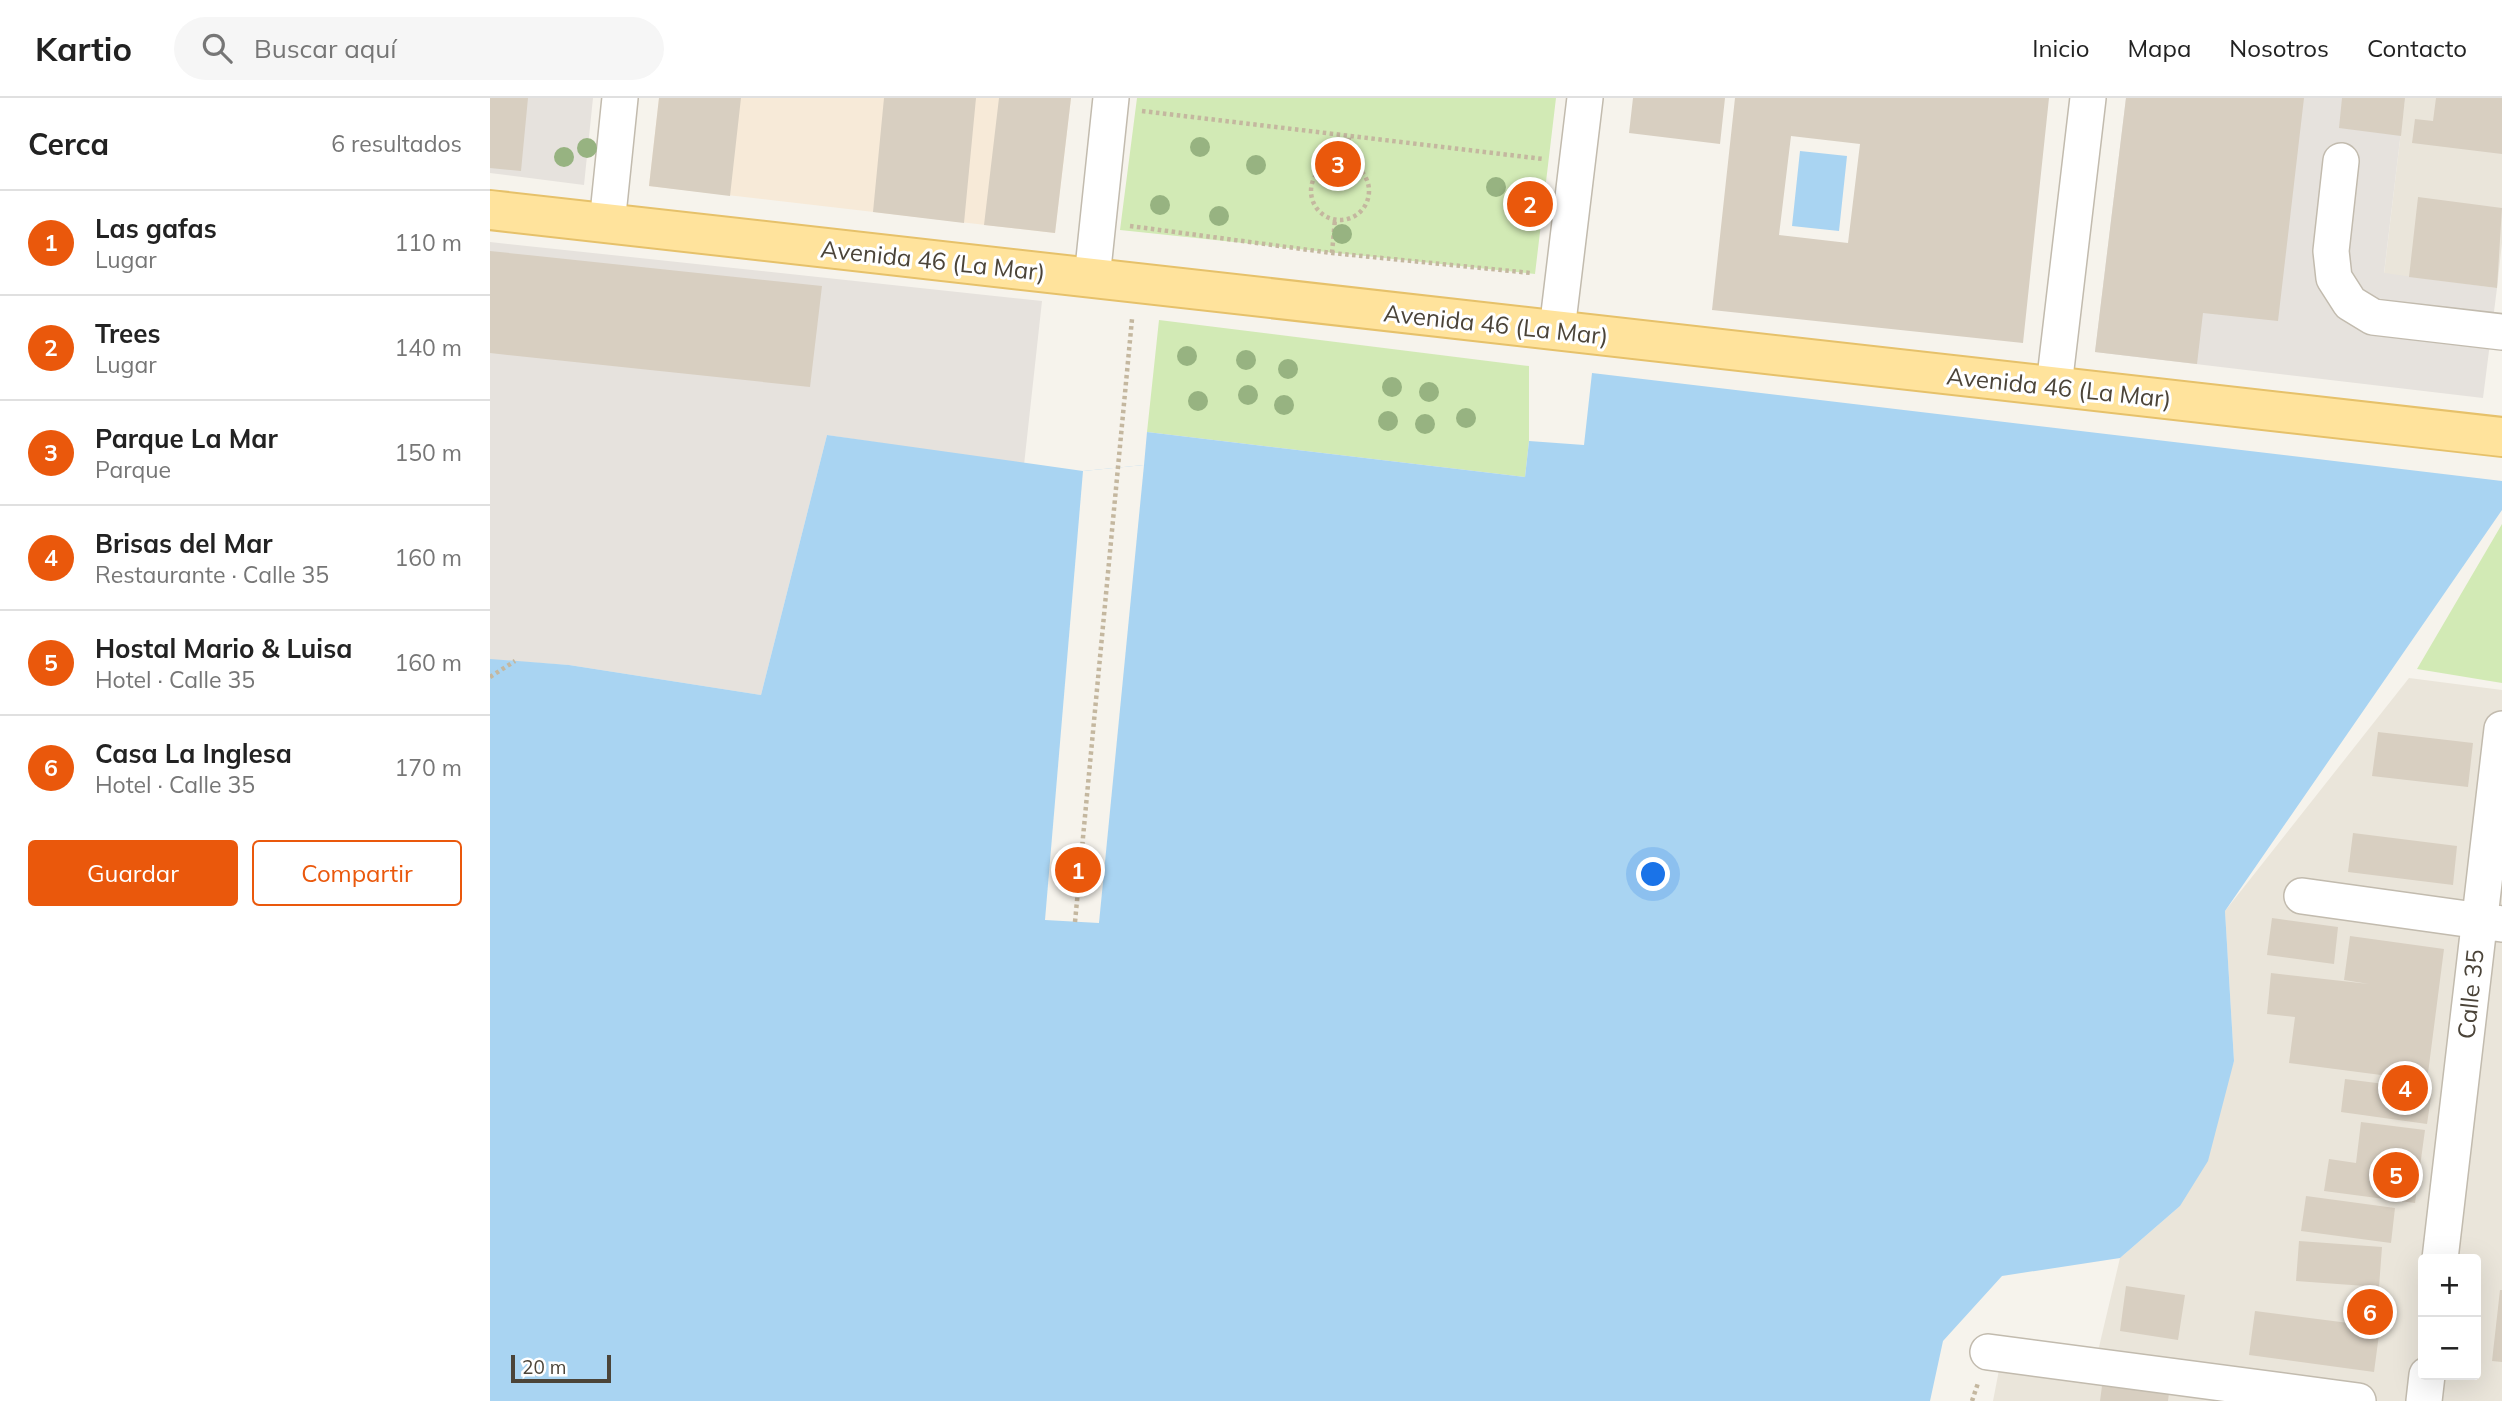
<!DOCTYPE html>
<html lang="es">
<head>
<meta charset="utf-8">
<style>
  body { margin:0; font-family:Mulish,sans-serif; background:#f6f6f6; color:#222 }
  .controls { position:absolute; right:21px; bottom:21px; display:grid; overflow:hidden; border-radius:7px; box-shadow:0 7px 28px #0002 }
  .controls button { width:63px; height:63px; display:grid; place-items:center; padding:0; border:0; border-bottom:2px solid #e0e0e0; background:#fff; color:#222; font:35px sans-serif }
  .scale { position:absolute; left:21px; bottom:18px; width:100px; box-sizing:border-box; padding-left:7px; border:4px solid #4b4439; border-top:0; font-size:19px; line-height:24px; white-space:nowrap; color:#4b4439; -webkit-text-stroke:5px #fff; paint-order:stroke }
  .you { position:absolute; left:1164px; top:777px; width:24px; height:24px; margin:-18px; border:5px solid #fff; border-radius:50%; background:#1a73e8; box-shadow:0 0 0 10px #1a73e833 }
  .badge { display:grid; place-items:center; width:46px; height:46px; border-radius:50%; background:#ea580c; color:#fff; font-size:23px; font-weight:700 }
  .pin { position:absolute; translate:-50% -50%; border:4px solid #fff; box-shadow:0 2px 7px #0006 }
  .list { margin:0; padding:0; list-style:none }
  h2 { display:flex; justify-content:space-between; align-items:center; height:91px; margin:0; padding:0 28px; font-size:30px }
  h2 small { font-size:23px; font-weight:400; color:#767676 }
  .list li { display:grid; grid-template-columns:46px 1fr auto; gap:21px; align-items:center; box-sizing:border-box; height:105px; padding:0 28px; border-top:2px solid #e0e0e0 }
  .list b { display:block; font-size:26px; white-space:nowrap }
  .list p { margin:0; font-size:23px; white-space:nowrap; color:#767676 }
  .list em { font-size:23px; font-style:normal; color:#767676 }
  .actions { display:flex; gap:14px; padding:21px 28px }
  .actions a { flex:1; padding:16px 0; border:2px solid #ea580c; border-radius:7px; text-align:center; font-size:24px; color:#ea580c }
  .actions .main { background:#ea580c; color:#fff }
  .icon { flex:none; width:38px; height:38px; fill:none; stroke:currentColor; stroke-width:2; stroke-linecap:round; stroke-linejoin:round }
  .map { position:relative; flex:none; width:2012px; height:1303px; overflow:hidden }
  header { display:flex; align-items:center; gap:42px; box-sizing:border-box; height:98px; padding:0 35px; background:#fff; border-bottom:2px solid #e0e0e0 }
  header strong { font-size:33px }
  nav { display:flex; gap:38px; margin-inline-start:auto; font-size:24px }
  .search { width:490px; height:63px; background:#f6f6f6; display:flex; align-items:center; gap:18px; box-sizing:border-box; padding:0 24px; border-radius:38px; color:#767676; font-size:26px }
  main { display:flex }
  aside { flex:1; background:#fff }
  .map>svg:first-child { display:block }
  .residential { fill:#eae5da; fill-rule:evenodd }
  .commercial { fill:#f7ead8 }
  .industrial { fill:#e6e2dd }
  .green { fill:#d2eab5 }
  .water { fill:#a9d4f2 }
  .pier { fill:#f6f3ec }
  .building { fill:#d8cfc1; fill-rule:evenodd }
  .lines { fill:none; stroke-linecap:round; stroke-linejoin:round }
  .minor-casing { stroke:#c2bbae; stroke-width:38 }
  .major-casing { stroke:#e6c16a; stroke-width:42 }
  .path { stroke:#c4b79f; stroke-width:4.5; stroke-dasharray:3.5 3.5; stroke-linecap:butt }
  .minor { stroke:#fff; stroke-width:35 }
  .major { stroke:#ffe39c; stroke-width:38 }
  .tree { fill:#97b381 }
  .labels { text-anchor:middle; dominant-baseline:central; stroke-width:6; stroke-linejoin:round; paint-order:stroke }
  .street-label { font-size:24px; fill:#4b4439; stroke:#fff }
</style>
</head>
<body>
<header>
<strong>Kartio</strong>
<div class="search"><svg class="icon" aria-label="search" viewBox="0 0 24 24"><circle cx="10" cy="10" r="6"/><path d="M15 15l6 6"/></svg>Buscar aquí</div>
<nav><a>Inicio</a><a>Mapa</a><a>Nosotros</a><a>Contacto</a></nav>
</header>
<main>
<aside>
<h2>Cerca<small>6 resultados</small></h2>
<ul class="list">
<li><span class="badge">1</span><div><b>Las gafas</b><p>Lugar</p></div><em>110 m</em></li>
<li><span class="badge">2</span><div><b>Trees</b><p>Lugar</p></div><em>140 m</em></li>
<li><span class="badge">3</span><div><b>Parque La Mar</b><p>Parque</p></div><em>150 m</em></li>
<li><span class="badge">4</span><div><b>Brisas del Mar</b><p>Restaurante · Calle 35</p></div><em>160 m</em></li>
<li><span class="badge">5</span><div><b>Hostal Mario &amp; Luisa</b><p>Hotel · Calle 35</p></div><em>160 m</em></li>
<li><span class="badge">6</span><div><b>Casa La Inglesa</b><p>Hotel · Calle 35</p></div><em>170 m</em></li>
</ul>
<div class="actions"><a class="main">Guardar</a><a>Compartir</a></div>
</aside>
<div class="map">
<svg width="2012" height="1303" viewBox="0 0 2012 1303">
  <rect width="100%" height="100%" fill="#f6f3ec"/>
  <path class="residential" d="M1915,0H2012V145L2007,190L1894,176Z
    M1919,580L2012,592V1303H1503L1509,1272L1605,1266L1630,1160L1690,1108L1744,963L1735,813ZM1933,1161H1986V1277H1933Z"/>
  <path class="commercial" d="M169,0H581L565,135L159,88Z"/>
  <path class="industrial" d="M0,0H103L94,87L0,75Z
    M1636,0H1915L1894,175L2007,190L1993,300L1605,254Z
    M0,144L552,203L534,367L337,337L271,597L79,567L3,562L0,561Z"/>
  <path class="green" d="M647,0H1066L1045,176L630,132Z
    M669,222L1039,268V343L1035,379L657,334Z
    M2012,426V585L1927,571Z"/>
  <path class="water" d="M1310,53L1357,58L1349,133L1302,128Z
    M1102,275L2012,383V412L1735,813L1744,963L1718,1063L1690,1108L1630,1160L1512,1178L1453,1243L1440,1303H0V561L79,567L271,597L337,337L593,373L654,367L657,334L1035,379L1039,343L1094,347Z"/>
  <path class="pier" d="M654,367L609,825L555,822L593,373Z"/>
  <path class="building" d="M0,0H38L31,73L0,70Z
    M169,0H251L240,98L159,88Z
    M394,0H486L474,125L383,114Z
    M509,0H581L565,135L494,127Z
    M1143,0H1235L1230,46L1139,35Z
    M1245,0H1559L1533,245L1222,212ZM1301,38L1370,46L1358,145L1289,137Z
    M1636,0H1814L1788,223L1713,215L1707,266L1605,254Z
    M1852,0H1915L1911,38L1849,30Z
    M1946,0H2012V56L1922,45L1925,21L1943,23Z
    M1928,99L2012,110L2007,190L1919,179Z
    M0,153L332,188L320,289L0,255Z
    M1888,634L1983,645L1978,689L1882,678Z
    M1863,735L1967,748L1963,787L1858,774Z
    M1782,820L1848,829L1844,866L1777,857Z
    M1860,838L1954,851L1937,983L1799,965L1805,919L1777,916L1781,875L1879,886L1854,882Z
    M1855,981L1942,992L1937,1026L1851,1014Z
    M1871,1024L1935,1032L1925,1105L1834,1093L1839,1061L1866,1065Z
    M1816,1098L1905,1110L1901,1145L1811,1133Z
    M1809,1143L1892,1149L1889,1189L1806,1183Z
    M1636,1188L1695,1197L1688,1242L1630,1233Z
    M2010,1192H2012V1264L2002,1263Z
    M1765,1213L1890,1229L1884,1274L1759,1257Z
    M1612,1288L1679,1295L1678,1303H1610Z"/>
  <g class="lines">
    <defs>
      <path id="minor" d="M1851,63L1841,153L1844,180L1860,205L1883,219L2012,234
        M117,126L130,0
        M602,180L621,0
        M1067,232L1095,0
        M1564,288L1598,0
        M1812,798L2012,826
        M1950,1161L2012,631
        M1498,1254L1868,1303
        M1934,1303L1937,1277"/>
      <path id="major" d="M0,112L2012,339"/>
    </defs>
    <use href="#minor" class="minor-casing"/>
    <use href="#major" class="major-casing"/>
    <path class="path" d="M652,13L1053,61
      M856,64L859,38
      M821 93a29 29 0 1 1 58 0a29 29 0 1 1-58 0Z
      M640,128L842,155L1041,175
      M842,155L845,121
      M0,579L25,563
      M585,824L642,221
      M1482,1303L1488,1285"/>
    <use href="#minor" class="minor"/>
    <use href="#major" class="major"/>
  </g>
  <g class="tree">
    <circle cx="710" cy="49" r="10"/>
    <circle cx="97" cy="50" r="10"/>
    <circle cx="74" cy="59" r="10"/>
    <circle cx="766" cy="67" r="10"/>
    <circle cx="1006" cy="89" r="10"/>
    <circle cx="670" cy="107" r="10"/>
    <circle cx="729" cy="118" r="10"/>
    <circle cx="852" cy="136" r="10"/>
    <circle cx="697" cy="258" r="10"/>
    <circle cx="756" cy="262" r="10"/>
    <circle cx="798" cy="271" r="10"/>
    <circle cx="902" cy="289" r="10"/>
    <circle cx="939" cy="294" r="10"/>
    <circle cx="758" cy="297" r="10"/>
    <circle cx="708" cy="303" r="10"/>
    <circle cx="794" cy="307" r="10"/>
    <circle cx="976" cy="320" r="10"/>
    <circle cx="898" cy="323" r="10"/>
    <circle cx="935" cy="326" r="10"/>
  </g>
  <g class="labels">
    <g class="street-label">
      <text transform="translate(443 162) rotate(6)">Avenida 46 (La Mar)</text>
      <text transform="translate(1006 226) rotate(6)">Avenida 46 (La Mar)</text>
      <text transform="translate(1569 289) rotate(6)">Avenida 46 (La Mar)</text>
      <text transform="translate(1980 896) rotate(-84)">Calle 35</text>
    </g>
  </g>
</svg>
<div class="controls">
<button>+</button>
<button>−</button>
</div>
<div class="scale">20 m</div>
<div class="you"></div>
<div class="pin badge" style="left:588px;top:772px">1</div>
<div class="pin badge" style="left:1040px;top:106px">2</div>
<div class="pin badge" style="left:848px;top:66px">3</div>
<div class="pin badge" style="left:1915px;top:990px">4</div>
<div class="pin badge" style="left:1906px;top:1077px">5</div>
<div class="pin badge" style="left:1880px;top:1214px">6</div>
</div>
</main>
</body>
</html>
